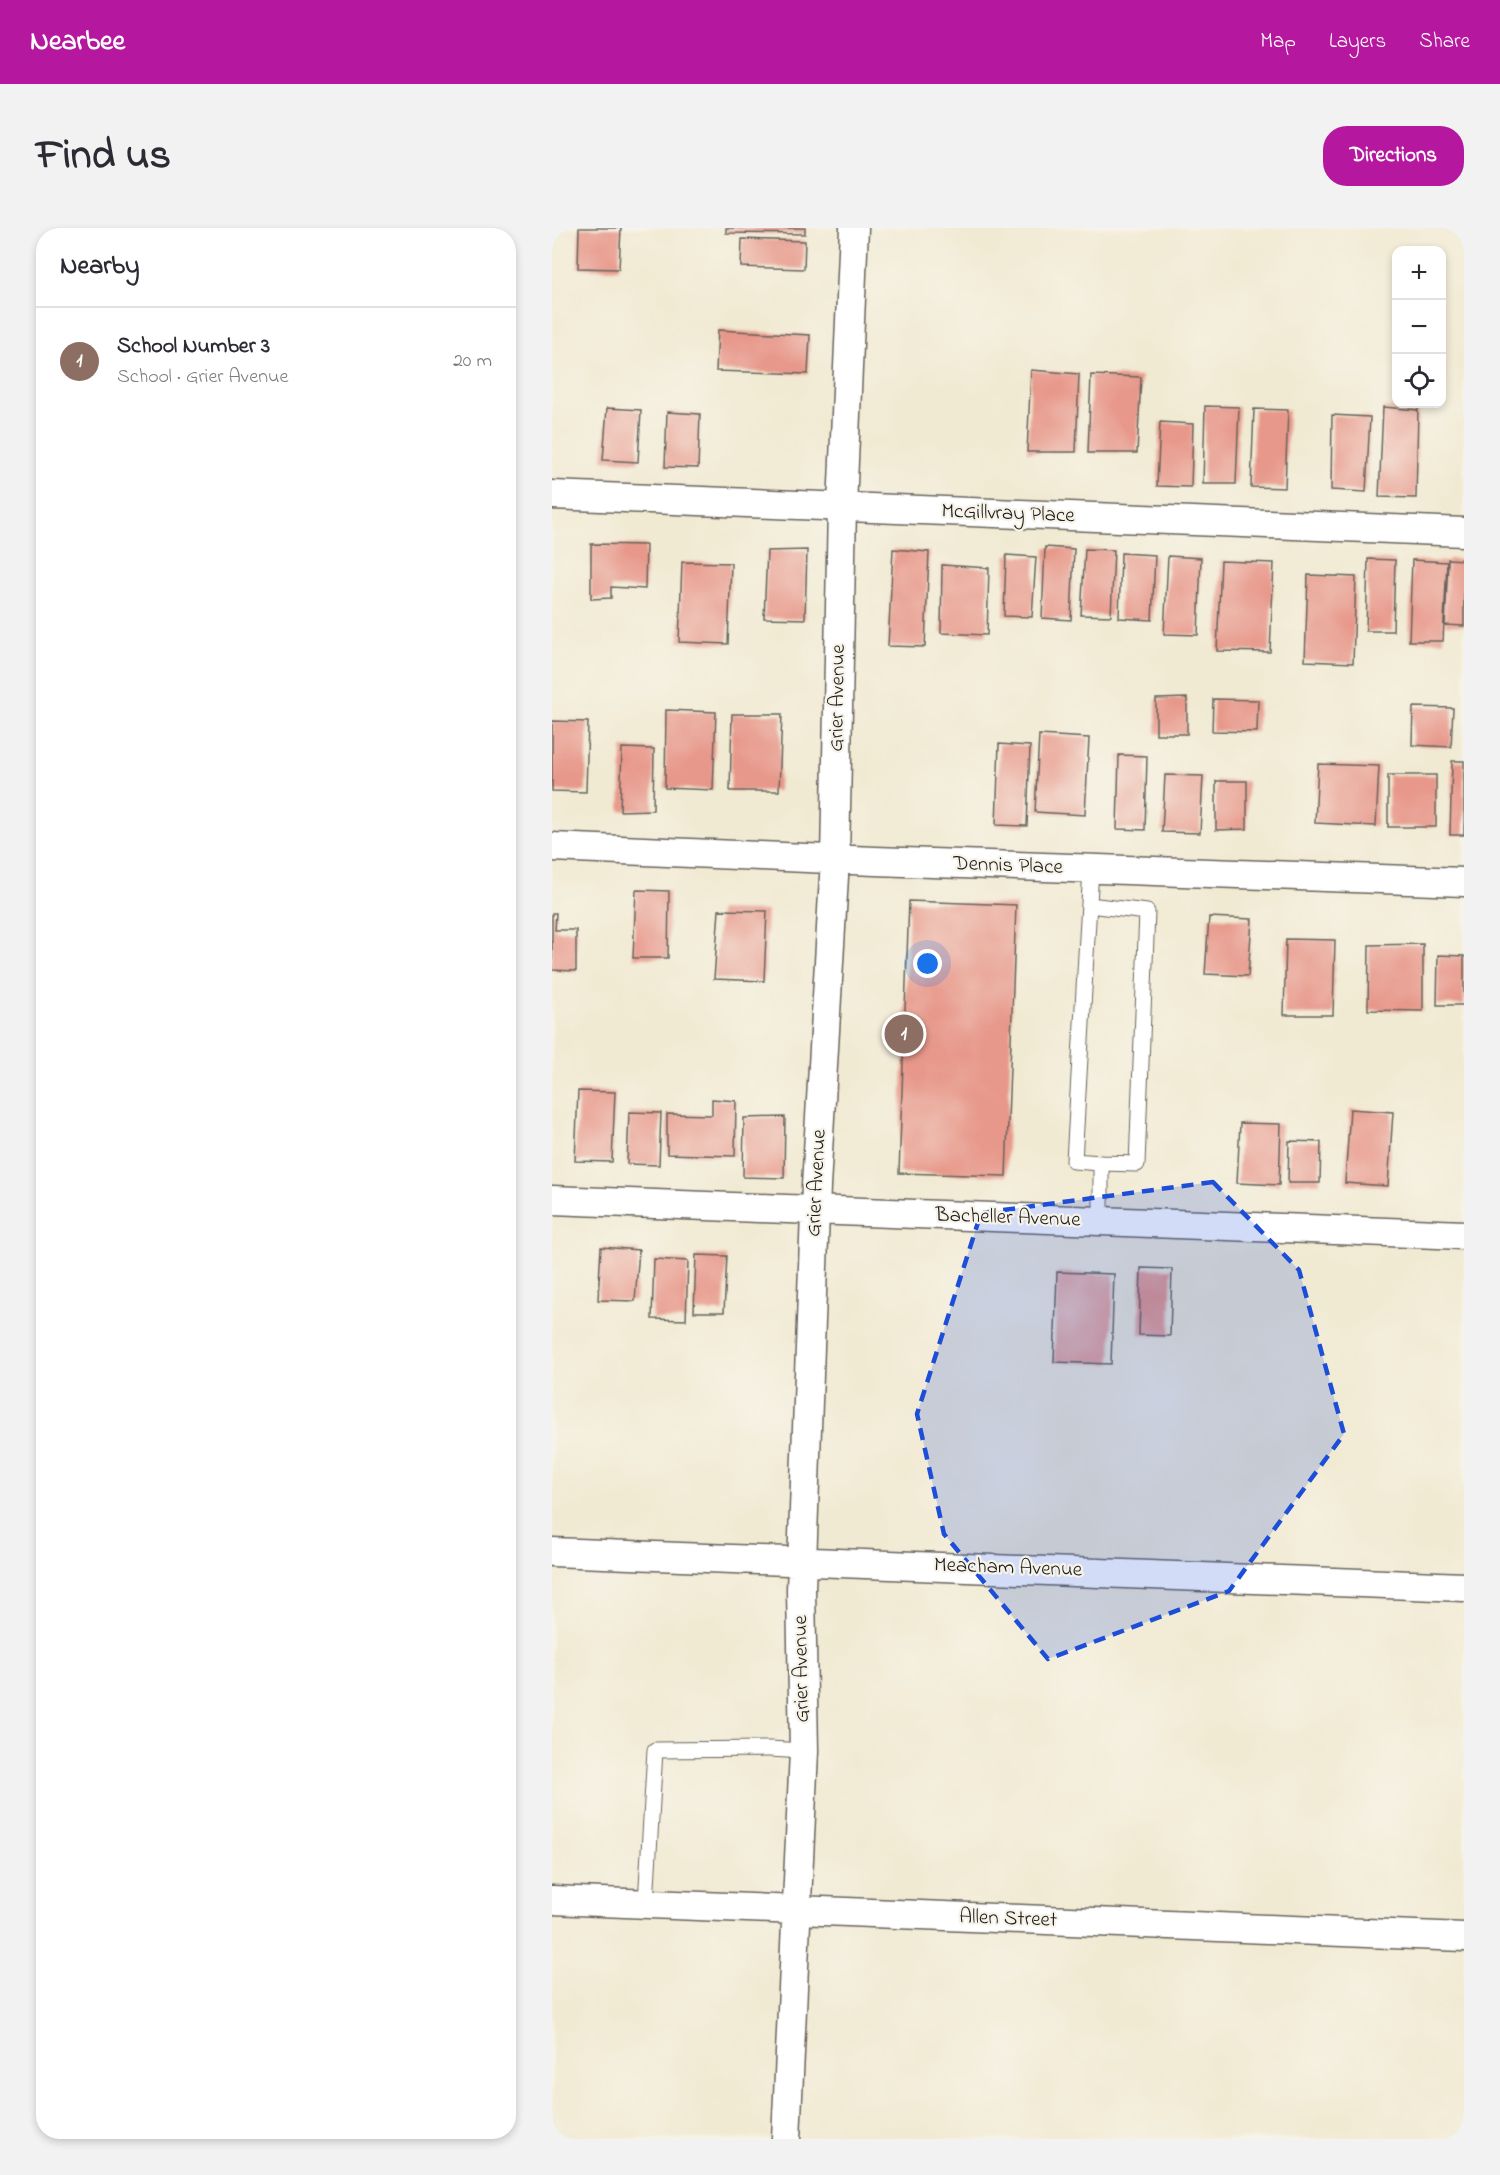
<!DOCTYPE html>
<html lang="en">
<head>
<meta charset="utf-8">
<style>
  body { margin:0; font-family:"Indie Flower",sans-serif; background:#f2f2f3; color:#2b2b33 }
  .controls { position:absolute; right:18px; top:18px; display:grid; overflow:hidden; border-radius:12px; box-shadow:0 3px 9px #0003 }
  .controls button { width:54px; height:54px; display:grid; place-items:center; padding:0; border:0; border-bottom:2px solid #e1e1e2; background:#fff; color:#2b2b33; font:30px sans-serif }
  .you { position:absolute; left:376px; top:736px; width:21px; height:21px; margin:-15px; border:4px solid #fff; border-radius:50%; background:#1a73e8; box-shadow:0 0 0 9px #1a73e833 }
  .badge { display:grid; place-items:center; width:39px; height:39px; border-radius:50%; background:#b5179e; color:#fff; font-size:20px; font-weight:700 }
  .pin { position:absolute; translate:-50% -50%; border:3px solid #fff; box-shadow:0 2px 6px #0006 }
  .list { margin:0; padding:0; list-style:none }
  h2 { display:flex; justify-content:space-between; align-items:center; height:78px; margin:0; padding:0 24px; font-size:26px }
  h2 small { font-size:20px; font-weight:400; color:#7c7c81 }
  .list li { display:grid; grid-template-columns:39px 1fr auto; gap:18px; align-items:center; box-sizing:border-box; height:108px; padding:0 24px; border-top:2px solid #e1e1e2 }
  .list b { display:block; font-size:22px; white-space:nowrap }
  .list p { margin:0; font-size:20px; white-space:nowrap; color:#7c7c81 }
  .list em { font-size:20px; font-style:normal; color:#7c7c81 }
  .icon { flex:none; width:33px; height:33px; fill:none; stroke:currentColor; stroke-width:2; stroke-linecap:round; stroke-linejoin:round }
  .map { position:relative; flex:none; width:912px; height:1911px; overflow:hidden; border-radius:24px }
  header { display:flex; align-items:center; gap:36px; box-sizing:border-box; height:84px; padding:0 30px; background:#b5179e; color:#fff }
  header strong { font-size:28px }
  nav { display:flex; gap:33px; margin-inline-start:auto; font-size:21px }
  .intro { display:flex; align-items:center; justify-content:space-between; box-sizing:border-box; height:144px; padding:0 36px }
  h1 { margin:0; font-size:42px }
  .button { padding:15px 27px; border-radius:24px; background:#b5179e; color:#fff; font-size:21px; font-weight:700 }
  main { display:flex; gap:36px; padding:0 36px }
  aside { flex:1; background:#fff; border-radius:24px; box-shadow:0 3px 9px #0003 }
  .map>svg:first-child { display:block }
  .building { fill:#e7988a }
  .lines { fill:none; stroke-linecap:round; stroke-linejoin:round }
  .service-casing { stroke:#67645c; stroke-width:17 }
  .minor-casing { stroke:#67645c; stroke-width:31 }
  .service { stroke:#fff; stroke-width:15 }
  .minor { stroke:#fff; stroke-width:28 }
  .marked { fill:#1d4ed8; fill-opacity:0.2; stroke:#1d4ed8; stroke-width:4.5; stroke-dasharray:12 8; stroke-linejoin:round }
  .labels { text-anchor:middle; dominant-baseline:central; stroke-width:4.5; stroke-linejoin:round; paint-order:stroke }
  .street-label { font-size:21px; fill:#1c1c1c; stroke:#f7f3e8 }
</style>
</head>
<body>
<header>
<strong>Nearbee</strong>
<nav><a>Map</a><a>Layers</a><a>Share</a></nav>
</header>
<div class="intro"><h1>Find us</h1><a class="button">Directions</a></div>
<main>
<aside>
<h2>Nearby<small></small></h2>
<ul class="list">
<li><span class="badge" style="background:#8d6e63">1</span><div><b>School Number 3</b><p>School · Grier Avenue</p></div><em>20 m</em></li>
</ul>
</aside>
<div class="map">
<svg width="912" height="1911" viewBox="0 0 912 1911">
  <rect width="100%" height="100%" fill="#f7f3e8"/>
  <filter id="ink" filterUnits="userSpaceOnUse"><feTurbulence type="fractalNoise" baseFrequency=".0167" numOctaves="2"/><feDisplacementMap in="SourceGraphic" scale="12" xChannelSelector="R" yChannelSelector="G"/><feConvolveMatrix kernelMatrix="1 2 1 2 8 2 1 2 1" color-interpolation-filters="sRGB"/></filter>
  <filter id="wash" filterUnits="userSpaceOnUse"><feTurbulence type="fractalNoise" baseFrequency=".008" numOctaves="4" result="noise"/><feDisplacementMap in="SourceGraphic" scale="24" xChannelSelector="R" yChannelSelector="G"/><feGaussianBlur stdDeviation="1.35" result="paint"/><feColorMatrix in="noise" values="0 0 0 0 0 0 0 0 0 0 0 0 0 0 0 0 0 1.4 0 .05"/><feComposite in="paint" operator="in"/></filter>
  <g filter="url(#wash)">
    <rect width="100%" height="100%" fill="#f1ead3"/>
    <g id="blocks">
      <path class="building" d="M27,0H69L67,41L26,40Z
        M174,0H253V6L174,5Z
        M190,11L253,13L252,41L189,39Z
        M166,102L258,107L256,146L164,143Z
        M479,142L527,146L524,224H475Z
        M539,147L589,149L585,225H536Z
        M653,178L687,179L684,256H651Z
        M831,179L866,182L864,270L827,269Z
        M55,180L89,182L86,234L51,232Z
        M702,181L736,182L733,260L699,259Z
        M115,184L148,186L146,240L113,239Z
        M780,187L818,189L814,264L779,262Z
        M608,194L641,196L639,259L605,258Z
        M39,316L94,317L93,361L59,359V370L39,371Z
        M493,319L522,321L519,392L490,390Z
        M341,321L377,324L373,419L336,418Z
        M533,321L562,322L559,388L529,387Z
        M255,322L253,391L212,390L215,323Z
        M569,325L603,327L600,392L567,390Z
        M454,327L484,329L480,389L452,388Z
        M616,328L649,330L646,407L612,406Z
        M816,331L843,332L841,403H814Z
        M896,331L912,332V398L893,397Z
        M860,332L895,334L891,413H857Z
        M669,333L722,335L718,424L665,423Z
        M130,334L179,335L176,416L127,414Z
        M390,337L437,340L435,407L389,405Z
        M756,347L804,349L801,435L753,433Z
        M635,470V506H604V471Z
        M661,471L706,472L705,504L660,503Z
        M861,479L901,480L899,519L860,517Z
        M114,482L164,484L161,562L113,560Z
        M180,486H230L227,563H178Z
        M0,493L36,494L34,564L0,563Z
        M487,507L537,510L533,587L483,584Z
        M447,516L478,518L475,598L444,597Z
        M70,520L102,521L101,582L68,583Z
        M567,527L595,528L593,602L565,601Z
        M900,533H912V607H898Z
        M766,536L827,538L824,598L763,595Z
        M613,547L651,548L648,605L610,604Z
        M836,547H884V599H836Z
        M664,553H695V601L664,602Z
        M84,662L117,663L116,730H81Z
        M357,673L464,677L454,948L347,945Z
        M167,682L215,683L212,753L162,751Z
        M0,685H4L3,702H24V743L0,742Z
        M657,689L700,691L696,748L653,746Z
        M734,711L783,712L781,787H732Z
        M871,716V783L816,782L817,717Z
        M886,727L912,728V777H885Z
        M26,863L63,864L60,934L23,933Z
        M160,871L184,873L183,928L115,926V886L160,887Z
        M798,881L841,884L836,958L793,955Z
        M77,884L109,885L107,937L75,936Z
        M233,889L232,950L191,949L192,890Z
        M688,895L729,896L727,957L685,955Z
        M737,913L769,914L768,955H736Z
        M49,1019L87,1022L83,1073L46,1072Z
        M144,1027L175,1028L172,1084H142Z
        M102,1031L136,1033L134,1092L100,1091Z
        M589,1040L620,1041L618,1108L587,1107Z
        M505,1044L562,1046L559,1136L502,1134Z"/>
    </g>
  </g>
  <g filter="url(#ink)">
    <use href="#blocks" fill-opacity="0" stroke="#67645c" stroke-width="1.5"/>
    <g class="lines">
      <defs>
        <path id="service" d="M539,641L522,933L549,935V993
          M537,677L595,684L585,936L549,935
          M94,1675L103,1522L217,1521L252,1523"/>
        <path id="minor" d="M0,267L912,304
          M0,619L323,633L912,654
          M0,972L912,1007
          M0,1324L912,1359
          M0,1672L912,1709
          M234,1911L252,1523L249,1362L264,958L283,631L290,279L302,0"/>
      </defs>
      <use href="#service" class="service-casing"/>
      <use href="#minor" class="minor-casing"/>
      <use href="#service" class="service"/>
      <use href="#minor" class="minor"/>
    </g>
  </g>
  <path class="marked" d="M661,954L747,1042L792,1206L677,1363L496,1431L392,1306L365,1186L429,985Z"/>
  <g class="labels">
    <g class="street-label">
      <text transform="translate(456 286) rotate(2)">McGillvray Place</text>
      <text transform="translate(286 470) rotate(-89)">Grier Avenue</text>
      <text transform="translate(456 638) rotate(2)">Dennis Place</text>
      <text transform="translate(265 955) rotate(-87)">Grier Avenue</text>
      <text transform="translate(456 990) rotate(2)">Bacheller Avenue</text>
      <text transform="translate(456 1340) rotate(2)">Meacham Avenue</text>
      <text transform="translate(250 1441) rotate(-91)">Grier Avenue</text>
      <text transform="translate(456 1691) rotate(2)">Allen Street</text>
    </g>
  </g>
</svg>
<div class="controls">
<button>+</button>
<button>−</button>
<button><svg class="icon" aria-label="locate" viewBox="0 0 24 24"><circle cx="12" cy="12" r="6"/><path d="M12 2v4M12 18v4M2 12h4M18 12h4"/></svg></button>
</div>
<div class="you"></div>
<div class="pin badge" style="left:352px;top:806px;background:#8d6e63">1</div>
</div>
</main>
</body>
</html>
